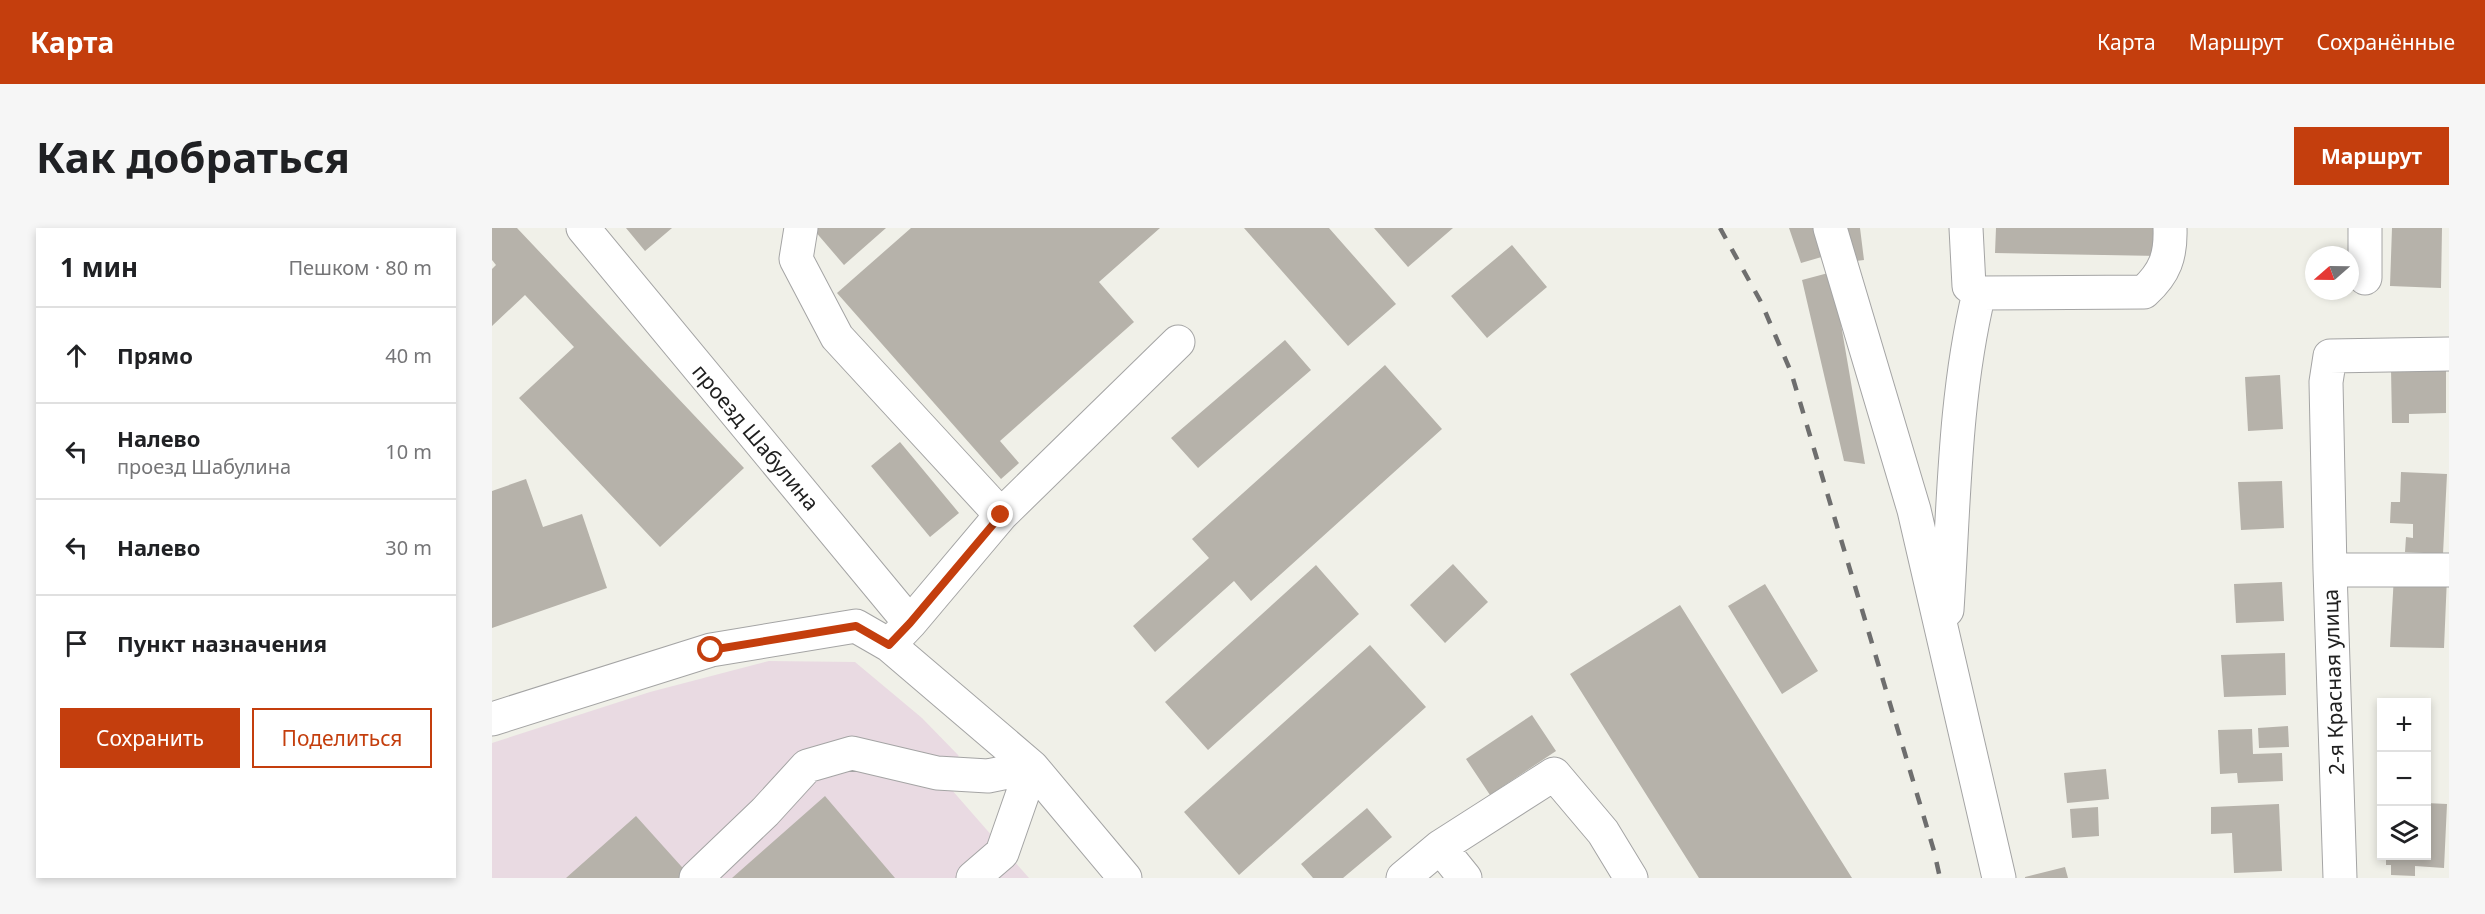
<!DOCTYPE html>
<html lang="ru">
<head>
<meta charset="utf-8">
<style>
  body { margin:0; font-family:"Noto Sans",sans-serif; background:#f6f6f6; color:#202124 }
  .controls { position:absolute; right:18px; bottom:18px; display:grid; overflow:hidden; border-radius:0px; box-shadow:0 3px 9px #0003 }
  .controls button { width:54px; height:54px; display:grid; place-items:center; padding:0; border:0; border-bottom:2px solid #e0e0e0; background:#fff; color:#202124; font:30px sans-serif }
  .compass { position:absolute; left:1813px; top:18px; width:54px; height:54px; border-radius:50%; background:#fff; box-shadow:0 3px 9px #0003; rotate:250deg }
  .stop { position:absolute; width:18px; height:18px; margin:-14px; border:4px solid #c43e0d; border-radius:50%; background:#fff }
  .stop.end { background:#c43e0d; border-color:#fff; box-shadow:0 2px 6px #0008 }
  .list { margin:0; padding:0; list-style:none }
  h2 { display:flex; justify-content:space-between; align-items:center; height:78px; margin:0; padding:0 24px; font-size:26px }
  h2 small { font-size:20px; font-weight:400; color:#757577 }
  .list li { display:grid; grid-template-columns:39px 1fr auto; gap:18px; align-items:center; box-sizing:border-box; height:96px; padding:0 24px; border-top:2px solid #e0e0e0 }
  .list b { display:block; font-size:22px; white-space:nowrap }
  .list p { margin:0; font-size:20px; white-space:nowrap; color:#757577 }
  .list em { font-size:20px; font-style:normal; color:#757577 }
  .actions { display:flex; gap:12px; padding:18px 24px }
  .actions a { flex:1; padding:14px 0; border:2px solid #c43e0d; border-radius:0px; text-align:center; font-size:21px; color:#c43e0d }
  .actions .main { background:#c43e0d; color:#fff }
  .icon { flex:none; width:33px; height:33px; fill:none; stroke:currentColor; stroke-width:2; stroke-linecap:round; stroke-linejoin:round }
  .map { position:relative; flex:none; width:1957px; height:650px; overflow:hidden; border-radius:0px }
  header { display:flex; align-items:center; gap:36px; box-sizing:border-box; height:84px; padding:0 30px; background:#c43e0d; color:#fff }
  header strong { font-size:28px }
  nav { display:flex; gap:33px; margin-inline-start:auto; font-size:21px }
  .intro { display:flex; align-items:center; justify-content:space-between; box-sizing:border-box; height:144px; padding:0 36px }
  h1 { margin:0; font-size:42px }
  .button { padding:15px 27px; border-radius:0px; background:#c43e0d; color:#fff; font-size:21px; font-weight:700 }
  main { display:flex; gap:36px; padding:0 36px }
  aside { flex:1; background:#fff; border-radius:0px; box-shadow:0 3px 9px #0003 }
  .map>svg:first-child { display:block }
  .industrial { fill:#e9dae2 }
  .building { fill:#b6b2aa }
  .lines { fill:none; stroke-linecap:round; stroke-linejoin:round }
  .minor-casing { stroke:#a4a4a4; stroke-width:35 }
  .minor { stroke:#fff; stroke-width:33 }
  .rail { stroke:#6e6e6e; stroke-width:4.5; stroke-dasharray:12 12; stroke-linecap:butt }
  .route { stroke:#c43e0d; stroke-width:8 }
  .labels { text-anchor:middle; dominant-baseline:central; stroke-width:4.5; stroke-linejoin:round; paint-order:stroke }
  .street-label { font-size:21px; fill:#202020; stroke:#fff }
</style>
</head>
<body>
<header>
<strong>Карта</strong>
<nav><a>Карта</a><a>Маршрут</a><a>Сохранённые</a></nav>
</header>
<div class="intro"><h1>Как добраться</h1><a class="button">Маршрут</a></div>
<main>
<aside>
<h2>1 мин<small>Пешком · 80 m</small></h2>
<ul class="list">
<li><svg class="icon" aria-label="ahead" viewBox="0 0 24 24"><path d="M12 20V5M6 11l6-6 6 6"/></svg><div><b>Прямо</b></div><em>40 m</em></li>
<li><svg class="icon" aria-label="left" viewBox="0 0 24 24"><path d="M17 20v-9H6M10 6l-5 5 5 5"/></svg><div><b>Налево</b><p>проезд Шабулина</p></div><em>10 m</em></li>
<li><svg class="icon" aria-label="left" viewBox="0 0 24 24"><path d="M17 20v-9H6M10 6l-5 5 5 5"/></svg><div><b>Налево</b></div><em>30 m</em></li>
<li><svg class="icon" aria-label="arrive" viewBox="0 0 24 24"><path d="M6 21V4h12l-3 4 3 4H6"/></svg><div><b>Пункт назначения</b></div></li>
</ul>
<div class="actions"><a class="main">Сохранить</a><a>Поделиться</a></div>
</aside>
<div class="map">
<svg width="1957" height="650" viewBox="0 0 1957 650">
  <rect width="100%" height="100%" fill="#f0f0e8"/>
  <path class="industrial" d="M277,433L363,434L430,490L467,528L445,545L537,650H0V515L158,464Z"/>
  <path class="building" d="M0,0H25L252,240L168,319L27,170L82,119L33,67L0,98V41L4,37L0,32Z
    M134,0H180L153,23Z
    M324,0H394L352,37L322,2Z
    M419,0H668L607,54L642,94L508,213L527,235L509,251L345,65Z
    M752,0H837L904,76L856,118Z
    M882,0H961L916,39Z
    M1297,0H1325L1333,28L1309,35Z
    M1349,0H1368L1372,32L1356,34Z
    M1504,0H1668L1667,28L1503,25Z
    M1900,0H1950L1949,60L1898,58Z
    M1020,17L1055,59L995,110L959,68Z
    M1340,44L1373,236L1352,233L1310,52Z
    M793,112L819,142L706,240L679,210Z
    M893,137L950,201L759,373L742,353L663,424L641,398L717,330L700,311Z
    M1954,140V185L1917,186V195H1900L1899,141Z
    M1788,147L1791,201L1756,203L1753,149Z
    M408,214L467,285L438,309L379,238Z
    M1909,244L1955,246L1951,326L1913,324L1914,309L1921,310V296L1898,295L1899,274H1908Z
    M34,251L51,299L90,286L115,360L0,400V263Z
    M1790,253L1792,300L1749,302L1746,254Z
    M961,336L996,374L953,415L918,377Z
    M824,337L867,386L716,522L673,474Z
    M1902,347L1955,349L1952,420L1898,419Z
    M1790,354L1792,393L1744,395L1742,356Z
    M1273,356L1326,443L1290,466L1236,378Z
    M1188,377L1360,650H1207L1078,446Z
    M878,417L934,479L747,647L692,584Z
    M1793,425L1794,467L1732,469L1729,427Z
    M1040,487L1064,523L998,567L974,531Z
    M1796,498L1797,519L1767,520L1766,500Z
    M1760,501L1761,526L1790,525L1791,553L1746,555L1745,545L1728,546L1726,502Z
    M1614,541L1617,571L1575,575L1572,545Z
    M333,568L403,650H240Z
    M1934,575L1955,576L1952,640L1923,638V648L1899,647V637H1894V628H1934Z
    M1787,576L1790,643L1742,645L1740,605L1719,606V579Z
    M1606,579L1607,608L1580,610L1578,581Z
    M875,580L900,609L851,650H821L809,636Z
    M144,588L198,648L196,650H74Z
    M1573,639L1576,650H1533V649Z"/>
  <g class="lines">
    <defs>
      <path id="minor" d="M91,0L418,395L397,417
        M309,0L304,31L345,109L509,287
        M1338,0L1422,282L1507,650
        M1474,0L1477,58L1487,65L1652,64C1673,45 1679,28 1678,0
        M1873,0V50
        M1838,342L1834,154L1838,128L1957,126
        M1455,382C1462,276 1462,169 1487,65
        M418,395L509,287L686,114
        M0,491L219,422L364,398L397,417L540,539L633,650
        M948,619L1062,546L1111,604L1139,650
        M204,650L273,584L315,538L360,525L445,545L496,548L540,539
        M481,650L510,625L540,539
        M911,650L948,619L973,650
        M1848,650L1838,342H1957"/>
    </defs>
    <use href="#minor" class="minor-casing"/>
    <use href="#minor" class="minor"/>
    <path class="rail" d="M1228,0L1269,74L1299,144L1442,623L1448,650"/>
  </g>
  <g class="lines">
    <path class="route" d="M219,422L364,398L397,417L418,395L509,287"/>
  </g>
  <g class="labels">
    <g class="street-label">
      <text transform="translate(264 209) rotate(50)">проезд Шабулина</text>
      <text transform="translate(1841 454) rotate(-92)">2-я Красная улица</text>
    </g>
  </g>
</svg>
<div class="controls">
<button>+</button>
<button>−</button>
<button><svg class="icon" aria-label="layers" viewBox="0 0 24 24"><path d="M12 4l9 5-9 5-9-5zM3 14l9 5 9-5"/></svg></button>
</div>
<svg class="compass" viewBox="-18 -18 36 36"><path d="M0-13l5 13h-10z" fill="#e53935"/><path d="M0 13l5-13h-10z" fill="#757577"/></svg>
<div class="stop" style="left:219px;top:422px"></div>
<div class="stop end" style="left:509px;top:287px"></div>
</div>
</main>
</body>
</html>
